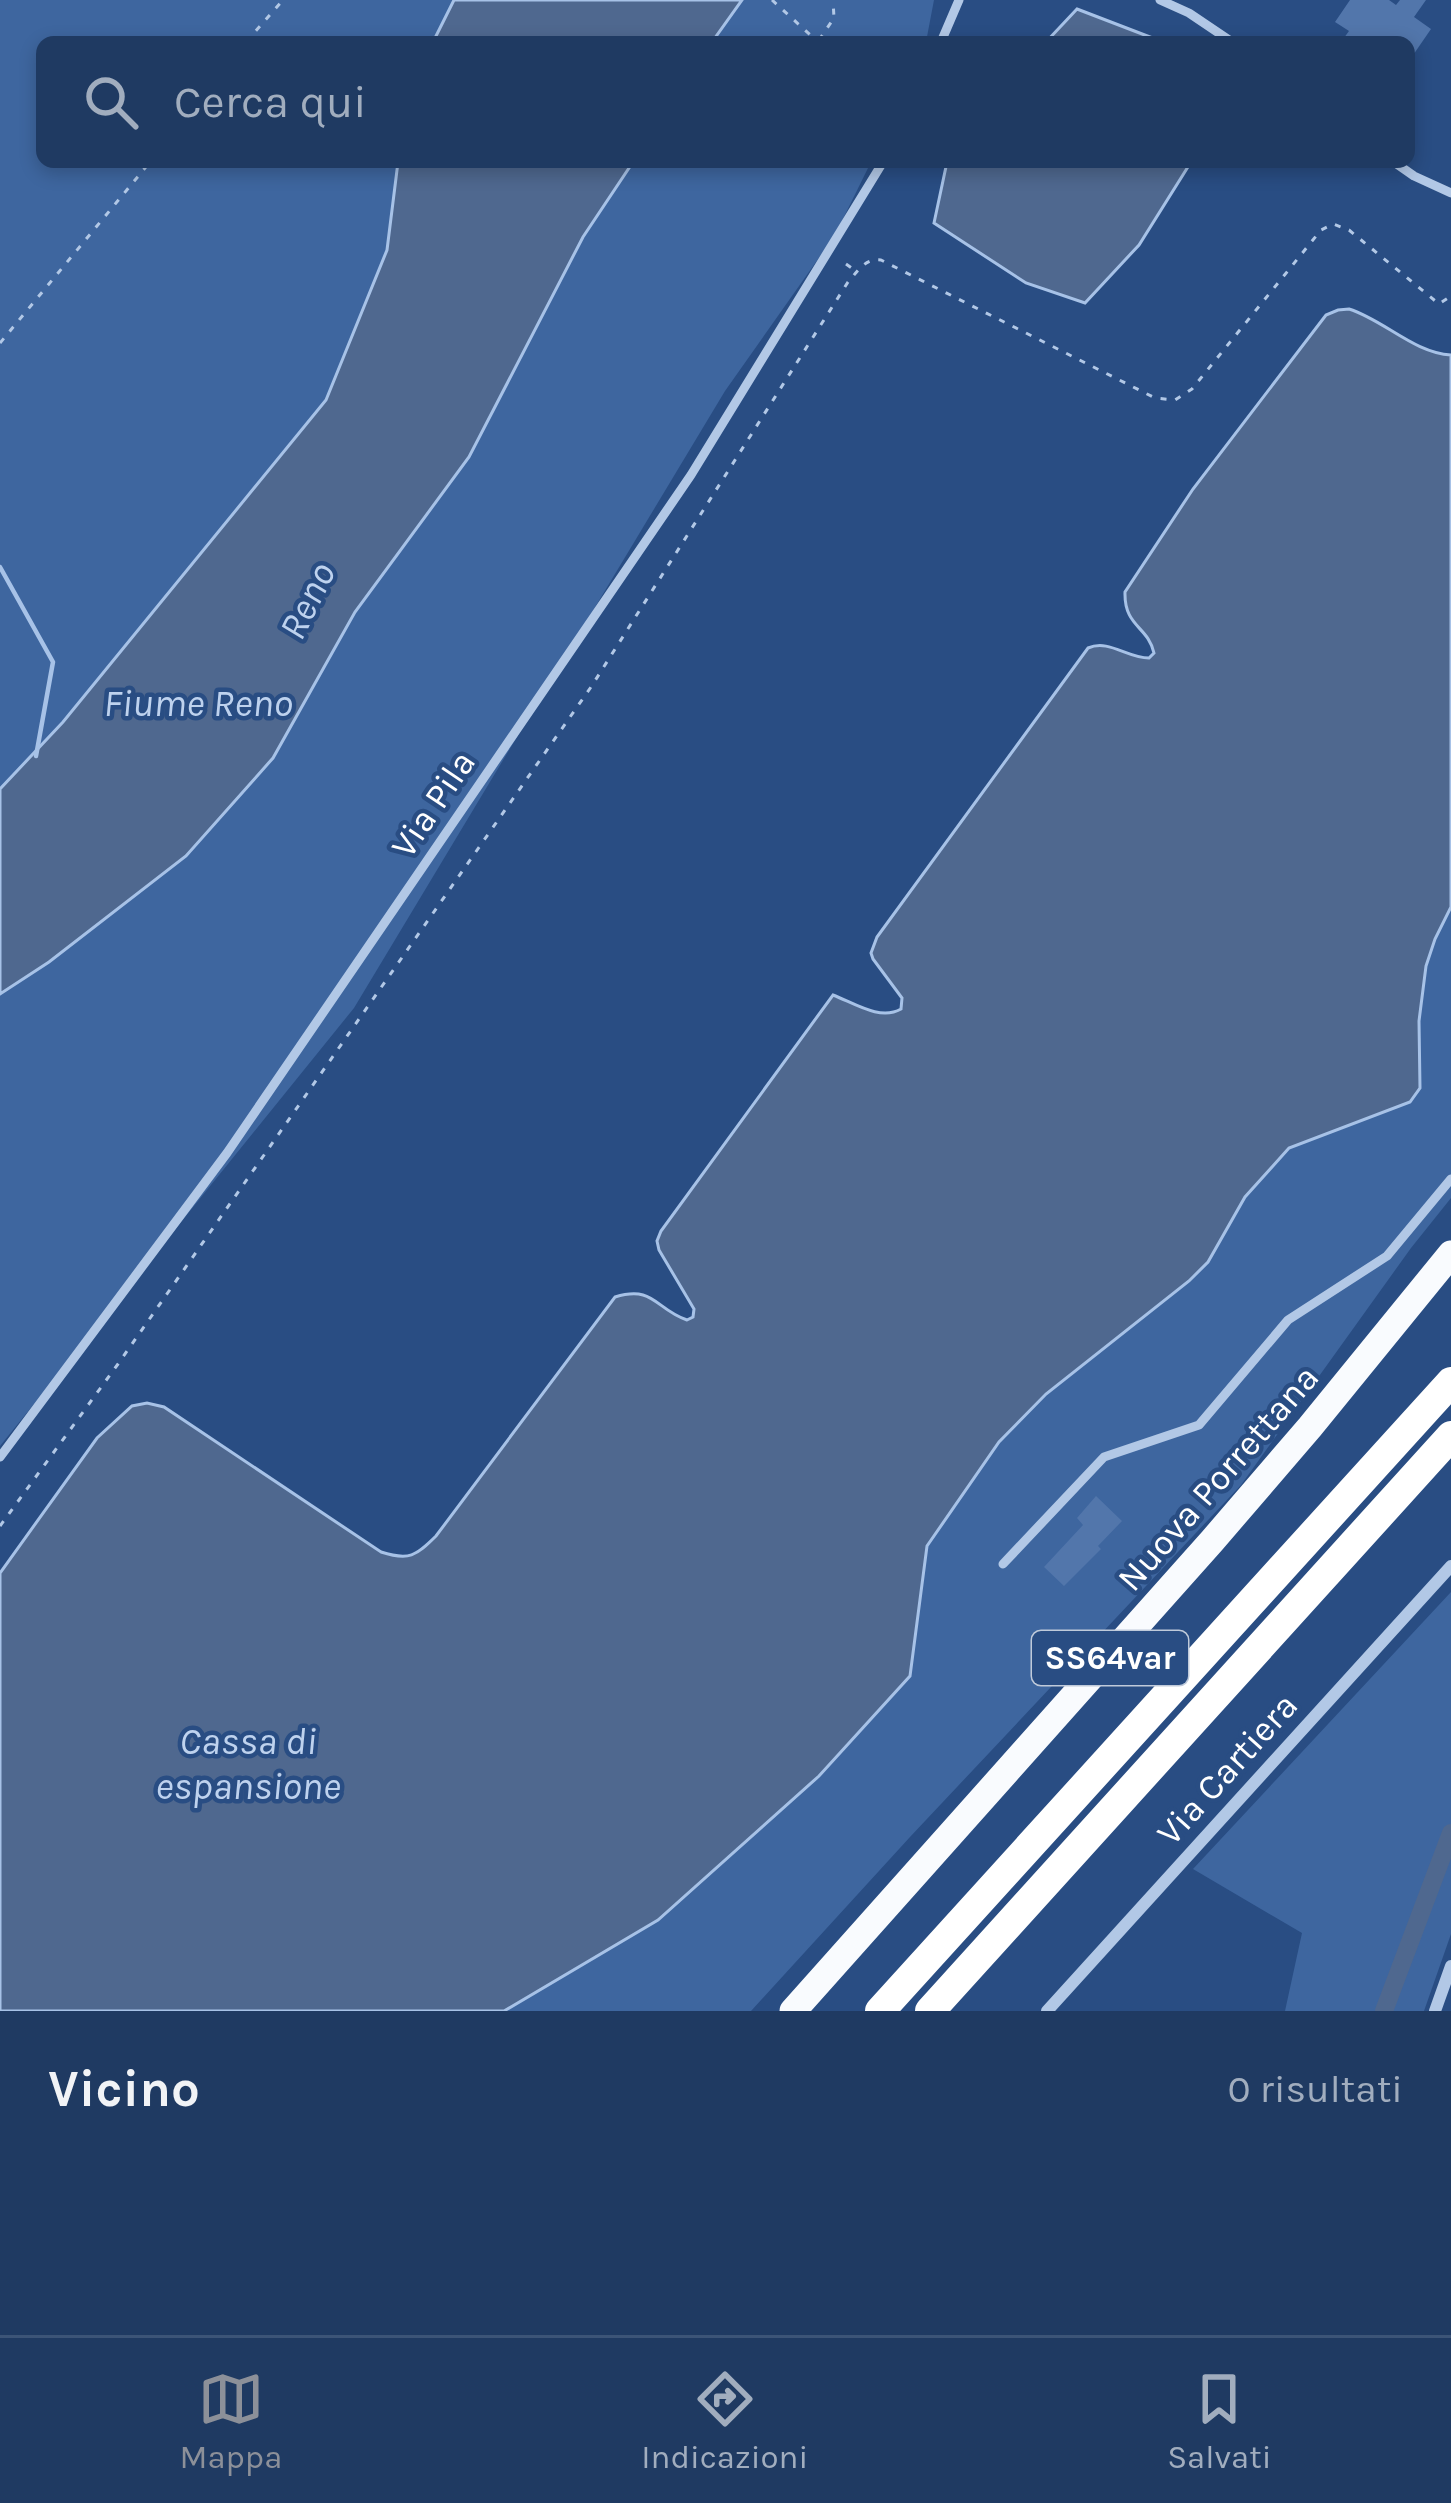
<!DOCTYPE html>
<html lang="it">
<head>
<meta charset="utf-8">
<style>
  :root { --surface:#1f3a62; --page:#274168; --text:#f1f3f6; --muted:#a1adbe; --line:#3c5477; --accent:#8c9099 }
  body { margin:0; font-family:Karla,sans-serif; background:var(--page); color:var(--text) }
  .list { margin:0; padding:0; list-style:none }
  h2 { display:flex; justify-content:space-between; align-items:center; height:156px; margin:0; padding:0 48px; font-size:51px }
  h2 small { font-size:39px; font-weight:400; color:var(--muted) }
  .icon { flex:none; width:66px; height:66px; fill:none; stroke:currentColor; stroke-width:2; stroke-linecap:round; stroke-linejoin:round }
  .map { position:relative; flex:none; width:1451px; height:2011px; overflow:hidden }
  .search { position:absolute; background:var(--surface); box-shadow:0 6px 18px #0003; left:36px; right:36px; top:36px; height:132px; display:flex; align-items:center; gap:30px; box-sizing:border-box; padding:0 42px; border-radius:18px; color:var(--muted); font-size:45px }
  .sheet { height:324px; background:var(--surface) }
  nav { display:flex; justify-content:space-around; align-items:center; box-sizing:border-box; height:168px; border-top:3px solid var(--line); background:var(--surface); font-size:33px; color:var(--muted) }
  nav a { display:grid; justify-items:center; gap:6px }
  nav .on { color:var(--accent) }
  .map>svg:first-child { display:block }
</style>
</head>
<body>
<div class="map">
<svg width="1451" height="2011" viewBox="0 0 1451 2011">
  <rect width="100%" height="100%" fill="#294d83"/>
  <path fill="#3e669f" d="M0 0H934L926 42H42V162H871L835 235 725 391 354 1008 0 1446Z
    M1451 907V1198L1411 1248 1241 1485 910 1837 751 2011H504L658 1920 910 1676 927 1546 967 1487 999 1442 1046 1394 1189 1281 1208 1262 1245 1197 1289 1148 1410 1102 1420 1088 1419 1021 1426 966 1435 939Z
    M1451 1592V1934L1424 2011H1285L1302 1933 1193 1869Z"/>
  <path fill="#4f688f" stroke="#a7c2e7" stroke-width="3" d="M454 0H742L712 42H433Z
    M1077 9 1163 42H1046Z
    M398 162H633L583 237 469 457 355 612 273 758 186 856 49 962 0 994V789L63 722 326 400 387 250Z
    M947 162H1191L1139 245 1085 303 1026 283 934 223Z
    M1349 309C1384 320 1414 353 1451 355V907L1435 939 1426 966 1419 1021 1420 1088 1410 1102 1289 1148 1245 1197 1208 1262 1189 1281 1046 1394 999 1442 927 1546 910 1676 819 1776 658 1920 504 2011H0V1573L97 1438 132 1406 147 1403 164 1407 381 1552C409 1561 416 1556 436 1536L615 1297C654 1285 655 1309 687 1320L693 1317 694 1309 659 1250 657 1241 661 1231 833 995C854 1003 880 1021 901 1009L902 998 873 959 871 953 877 937 1088 648C1109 639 1127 658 1149 658L1154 653C1148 626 1124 627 1125 592L1193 489 1326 315 1338 310Z"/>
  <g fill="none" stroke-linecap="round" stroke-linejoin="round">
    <path stroke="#a7c2e7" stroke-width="4.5" d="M0 567 53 662 36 756"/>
    <path stroke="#4f688f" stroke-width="18" d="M1384 2011 1451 1833"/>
  </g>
  <path fill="#5276ab" d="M1350 0H1389L1396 5 1400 0H1426L1414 17 1431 29 1409 61V42H1341L1349 31 1335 22Z
    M1096 1496 1122 1521 1098 1546 1101 1549 1064 1586 1044 1567 1083 1525 1077 1518Z"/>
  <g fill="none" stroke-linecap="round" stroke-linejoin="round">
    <path stroke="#b2c8e6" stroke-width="3" stroke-dasharray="6 9" stroke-linecap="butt" d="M772 0 818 42
      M819 40 834 18 833 0
      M246 42 283 0
      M846 264 856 271
      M0 343 150 162
      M0 1526 118 1364 591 687 848 282C858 271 865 258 881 260L1155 398 1175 400 1192 389 1321 230 1333 224 1349 230 1439 304 1451 296"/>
    <path stroke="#b2c8e6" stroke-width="9" d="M1160 0 1189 13 1232 42
      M941 42 959 0
      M1394 162 1414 176 1451 193
      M0 1457 227 1153 691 475 883 162
      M1003 1564 1104 1457 1199 1425 1288 1320 1387 1256 1451 1179"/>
    <path stroke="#b2c8e6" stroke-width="12" d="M1047 2011 1451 1566
      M1435 2011 1451 1966"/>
    <path stroke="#f9fbfe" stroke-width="27" d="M793 2011 1212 1541 1310 1427 1451 1254"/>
    <path stroke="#fff" stroke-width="30" d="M880 2011 1451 1382
      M930 2011 1451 1436"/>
  </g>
  <g text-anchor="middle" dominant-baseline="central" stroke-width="9" stroke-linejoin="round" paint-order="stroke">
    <rect fill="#294d83" stroke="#bfcada" stroke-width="3" x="1032" y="1631" width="156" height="54" rx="9"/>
    <g font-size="33" font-weight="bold" fill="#fff">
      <text x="1110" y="1658">SS64var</text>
    </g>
    <g font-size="36" fill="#fff" stroke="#294d83">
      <text transform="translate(433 804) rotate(-56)">Via Pila</text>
      <text transform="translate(1218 1478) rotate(-49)">Nuova Porrettana</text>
      <text transform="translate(1227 1769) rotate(-48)">Via Cartiera</text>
    </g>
    <g font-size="39" font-style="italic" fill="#bed2ee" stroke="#294d83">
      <text transform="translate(307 601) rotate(-64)">Reno</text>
      <text x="198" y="703">Fiume Reno</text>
      <text x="248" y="1741">Cassa di<tspan x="248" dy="45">espansione</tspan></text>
    </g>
  </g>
</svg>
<div class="search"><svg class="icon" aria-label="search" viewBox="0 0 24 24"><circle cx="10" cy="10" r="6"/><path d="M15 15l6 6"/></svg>Cerca qui</div>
</div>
<section class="sheet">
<h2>Vicino<small>0 risultati</small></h2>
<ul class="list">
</ul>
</section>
<nav>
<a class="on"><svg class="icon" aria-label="map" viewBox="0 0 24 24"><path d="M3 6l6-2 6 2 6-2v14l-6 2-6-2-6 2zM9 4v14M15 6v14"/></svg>Mappa</a>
<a><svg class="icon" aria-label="directions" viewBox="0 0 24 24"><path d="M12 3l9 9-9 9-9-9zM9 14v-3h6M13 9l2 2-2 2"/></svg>Indicazioni</a>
<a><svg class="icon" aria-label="saved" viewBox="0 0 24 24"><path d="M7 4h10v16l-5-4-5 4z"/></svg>Salvati</a>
</nav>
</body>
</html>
